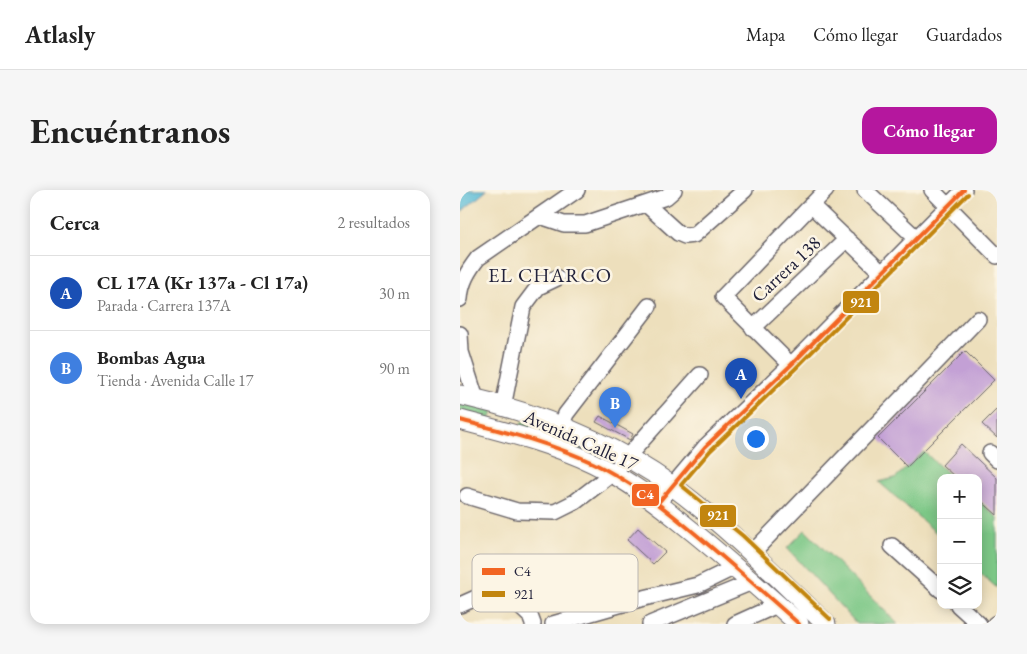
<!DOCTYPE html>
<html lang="es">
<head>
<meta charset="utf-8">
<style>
  :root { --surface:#fff; --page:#f6f6f6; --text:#222; --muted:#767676; --line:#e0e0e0; --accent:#b5179e }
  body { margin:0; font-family:"EB Garamond",serif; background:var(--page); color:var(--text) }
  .controls { position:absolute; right:15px; bottom:15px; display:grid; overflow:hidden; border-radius:10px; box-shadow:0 2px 12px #0003 }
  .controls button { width:45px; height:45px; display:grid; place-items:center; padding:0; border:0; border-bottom:1px solid var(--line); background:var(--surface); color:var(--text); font:25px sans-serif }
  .you { position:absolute; left:295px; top:248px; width:18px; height:18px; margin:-12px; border:4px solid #fff; border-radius:50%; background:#1a73e8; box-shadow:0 0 0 8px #1a73e833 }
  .badge { display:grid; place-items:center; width:32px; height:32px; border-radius:50%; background:var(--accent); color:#fff; font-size:16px; font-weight:700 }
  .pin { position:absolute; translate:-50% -41px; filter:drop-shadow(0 1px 2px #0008) }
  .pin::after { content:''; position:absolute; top:26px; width:18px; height:15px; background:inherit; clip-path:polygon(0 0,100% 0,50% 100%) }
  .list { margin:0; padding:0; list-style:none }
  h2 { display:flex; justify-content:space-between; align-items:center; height:65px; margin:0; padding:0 20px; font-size:21px }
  h2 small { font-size:16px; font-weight:400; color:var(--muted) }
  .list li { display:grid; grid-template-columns:32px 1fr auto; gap:15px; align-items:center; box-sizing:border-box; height:75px; padding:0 20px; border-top:1px solid var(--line) }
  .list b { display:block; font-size:19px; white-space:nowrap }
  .list p { margin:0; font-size:16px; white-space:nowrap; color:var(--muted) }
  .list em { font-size:16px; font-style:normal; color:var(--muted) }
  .icon { flex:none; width:28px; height:28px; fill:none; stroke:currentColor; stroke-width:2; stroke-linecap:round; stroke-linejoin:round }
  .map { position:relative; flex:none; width:537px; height:434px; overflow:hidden; border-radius:15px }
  header { display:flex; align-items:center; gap:30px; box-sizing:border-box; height:70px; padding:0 25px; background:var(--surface); border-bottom:1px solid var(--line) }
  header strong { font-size:24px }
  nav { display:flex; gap:28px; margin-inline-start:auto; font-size:18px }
  .intro { display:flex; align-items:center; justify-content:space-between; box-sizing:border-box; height:120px; padding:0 30px }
  h1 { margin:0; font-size:35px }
  .button { padding:12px 22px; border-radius:15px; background:var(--accent); color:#fff; font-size:18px; font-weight:700 }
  main { display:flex; gap:30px; padding:0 30px }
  aside { flex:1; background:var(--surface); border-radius:15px; box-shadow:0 2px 12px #0003 }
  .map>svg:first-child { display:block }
</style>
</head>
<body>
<header>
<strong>Atlasly</strong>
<nav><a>Mapa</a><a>Cómo llegar</a><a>Guardados</a></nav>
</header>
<div class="intro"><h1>Encuéntranos</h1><a class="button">Cómo llegar</a></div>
<main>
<aside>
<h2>Cerca<small>2 resultados</small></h2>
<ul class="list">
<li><span class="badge" style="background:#1a4fb4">A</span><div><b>CL 17A (Kr 137a - Cl 17a)</b><p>Parada · Carrera 137A</p></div><em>30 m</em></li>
<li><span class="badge" style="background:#3f7fe0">B</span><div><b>Bombas Agua</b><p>Tienda · Avenida Calle 17</p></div><em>90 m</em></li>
</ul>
</aside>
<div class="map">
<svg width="537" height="434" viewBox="0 0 537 434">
  <rect width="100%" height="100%" fill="#fcf5e5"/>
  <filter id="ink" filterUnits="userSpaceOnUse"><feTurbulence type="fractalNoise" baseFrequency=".02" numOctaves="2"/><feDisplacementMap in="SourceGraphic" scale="10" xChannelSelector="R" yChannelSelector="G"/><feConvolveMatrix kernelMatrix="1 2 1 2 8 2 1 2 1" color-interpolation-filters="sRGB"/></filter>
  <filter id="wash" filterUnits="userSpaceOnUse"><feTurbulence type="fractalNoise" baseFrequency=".0096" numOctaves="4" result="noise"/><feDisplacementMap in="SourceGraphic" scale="20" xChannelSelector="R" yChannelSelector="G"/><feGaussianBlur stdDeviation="1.12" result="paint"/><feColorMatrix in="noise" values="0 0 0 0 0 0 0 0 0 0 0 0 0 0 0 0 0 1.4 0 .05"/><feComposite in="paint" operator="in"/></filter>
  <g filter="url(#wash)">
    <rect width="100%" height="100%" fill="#eddfbc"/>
    <path fill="#7bc786" stroke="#4e7460" d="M0 213 33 221 30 230 0 223Z
      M62 232 143 265 141 269 59 239Z
      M464 262 493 288H481V347L419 292 435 288Z
      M518 310 537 327V398L518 381Z
      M345 340 438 434H397L327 358Z"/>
    <path fill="#58bbd7" stroke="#3d6e89" d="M0 0H27L0 23Z"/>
    <g id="blocks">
      <path fill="#c3a0d5" d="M505 161 534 190 447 277 418 248Z
        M537 219V248L522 234Z
        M140 226 173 244 170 250 136 232Z
        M501 254 537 288V325L518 308V288H496L482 275Z
        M178 338 205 362 193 374 167 350Z"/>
    </g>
  </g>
  <g filter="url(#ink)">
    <use href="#blocks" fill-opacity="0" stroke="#696468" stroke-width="1"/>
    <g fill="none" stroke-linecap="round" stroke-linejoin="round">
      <g stroke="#696468" stroke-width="18">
        <path id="minor" d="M405 0 456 48
          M472 0 537 66
          M186 14 218 43 225 46 234 45 285 0
          M351 15 422 83
          M80 26 104 34H125L206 7 214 0
          M0 109C1 92 8 81 18 68L117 0
          M293 138 387 49
          M0 144 1 162 16 209
          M331 175 263 107 366 0
          M43 217 63 117 78 97 97 88
          M101 236 106 224 189 116
          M530 263 537 270
          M7 306 57 321 95 322 115 312 153 283 240 185
          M198 313 245 257 331 175 504 0
          M432 356 481 400
          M292 363 518 129
          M0 415 27 403 51 408 70 426 73 434
          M498 415 519 434
          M93 434 180 409 238 395 275 377
          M190 434 292 392
          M275 434 317 415
          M535 434 537 433"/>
      </g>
      <g stroke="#696468" stroke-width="21">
        <path id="major" d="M0 205C74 222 149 251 211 295 267 336 316 386 366 434
          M0 230C45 242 91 253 133 273 168 290 198 313 227 337 266 368 302 401 339 434"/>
      </g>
      <use href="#minor" stroke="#fff" stroke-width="15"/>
      <use href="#major" stroke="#fff" stroke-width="19"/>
      <g stroke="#fcf5e5" stroke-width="8">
        <path id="bus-1" d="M0 230C45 242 91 253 133 273 168 290 198 313 227 337 265 368 302 401 339 434
          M198 313 245 257 331 175 504 0"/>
      </g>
      <g stroke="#fcf5e5" stroke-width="8">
        <path id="bus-2" d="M370 429 283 346 221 295 250 261 335 179 508 4"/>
      </g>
      <use href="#bus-1" stroke="#f26522" stroke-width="4"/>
      <use href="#bus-2" stroke="#c2850f" stroke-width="4"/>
    </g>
  </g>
  <g text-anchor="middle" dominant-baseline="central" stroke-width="5" stroke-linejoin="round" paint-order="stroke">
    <g font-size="19" fill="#22223b" stroke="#fcf5e5">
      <text transform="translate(326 79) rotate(-43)">Carrera 138</text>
      <text transform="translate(121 250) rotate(24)">Avenida Calle 17</text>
    </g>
    <g font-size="20" letter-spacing="1" fill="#22223b" stroke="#fcf5e5">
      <text x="90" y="85">EL CHARCO</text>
    </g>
  </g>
  <rect x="12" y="364" width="166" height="58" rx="8" fill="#fcf5e5" stroke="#bbb6b2" stroke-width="1"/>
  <rect x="22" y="378" width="23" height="7" fill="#f26522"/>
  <rect x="22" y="401" width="23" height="6" fill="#c2850f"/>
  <g font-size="14" fill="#22223b">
    <text x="54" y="386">C4</text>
    <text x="54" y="409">921</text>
  </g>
  <g stroke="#fcf5e5" stroke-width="2">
    <rect x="382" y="100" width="38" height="24" rx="5" fill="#c2850f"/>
    <rect x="171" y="293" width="29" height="24" rx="5" fill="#f26522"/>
    <rect x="239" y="314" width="38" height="24" rx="5" fill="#c2850f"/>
  </g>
  <g font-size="14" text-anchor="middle" font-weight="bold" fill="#fff">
    <text x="401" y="117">921</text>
    <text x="185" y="309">C4</text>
    <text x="258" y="330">921</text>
  </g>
</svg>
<div class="controls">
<button>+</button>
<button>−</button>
<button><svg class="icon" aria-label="layers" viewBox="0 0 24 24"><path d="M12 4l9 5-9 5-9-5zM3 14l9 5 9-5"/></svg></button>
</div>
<div class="you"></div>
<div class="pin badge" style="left:281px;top:209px;background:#1a4fb4">A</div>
<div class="pin badge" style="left:155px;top:238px;background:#3f7fe0">B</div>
</div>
</main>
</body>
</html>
